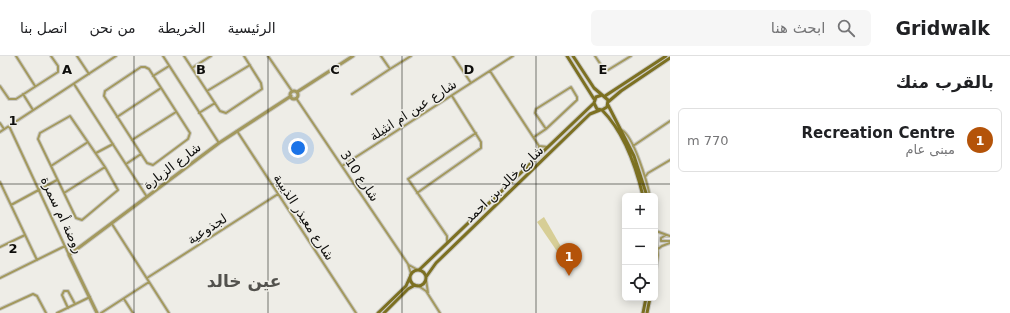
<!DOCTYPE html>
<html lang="ar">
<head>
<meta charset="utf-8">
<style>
  :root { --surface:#fff; --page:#f6f6f6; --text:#202124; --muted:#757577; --line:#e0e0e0; --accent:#b45309 }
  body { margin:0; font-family:"DejaVu Sans","Noto Sans Arabic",sans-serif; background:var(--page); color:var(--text); direction:rtl }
  .controls { position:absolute; right:12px; bottom:12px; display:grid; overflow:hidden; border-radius:6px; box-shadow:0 2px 10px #0003 }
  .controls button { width:36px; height:36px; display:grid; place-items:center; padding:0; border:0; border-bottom:1px solid var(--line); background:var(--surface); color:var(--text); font:20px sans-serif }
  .you { position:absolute; left:298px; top:92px; width:14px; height:14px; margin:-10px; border:3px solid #fff; border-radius:50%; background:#1a73e8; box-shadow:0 0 0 6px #1a73e833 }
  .badge { display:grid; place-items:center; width:26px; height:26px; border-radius:50%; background:var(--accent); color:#fff; font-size:13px; font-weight:700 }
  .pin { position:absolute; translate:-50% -33px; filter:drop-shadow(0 1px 2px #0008) }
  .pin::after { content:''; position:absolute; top:21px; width:14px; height:12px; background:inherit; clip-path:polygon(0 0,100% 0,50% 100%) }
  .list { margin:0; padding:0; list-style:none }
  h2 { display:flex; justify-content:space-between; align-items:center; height:52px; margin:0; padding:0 16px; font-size:17px }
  h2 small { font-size:13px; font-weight:400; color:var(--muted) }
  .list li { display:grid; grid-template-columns:26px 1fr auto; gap:12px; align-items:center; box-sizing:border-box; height:64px; margin:0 8px 8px; padding:0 8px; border:1px solid var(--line); border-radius:6px }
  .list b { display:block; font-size:15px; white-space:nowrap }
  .list p { margin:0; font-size:13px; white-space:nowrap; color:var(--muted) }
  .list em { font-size:13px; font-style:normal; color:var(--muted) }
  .icon { flex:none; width:22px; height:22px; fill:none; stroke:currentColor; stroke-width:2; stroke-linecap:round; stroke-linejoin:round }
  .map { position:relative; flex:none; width:670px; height:257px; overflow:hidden; direction:ltr }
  header { display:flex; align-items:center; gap:24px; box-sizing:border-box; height:56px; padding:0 20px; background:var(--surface); border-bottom:1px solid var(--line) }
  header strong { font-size:19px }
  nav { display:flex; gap:22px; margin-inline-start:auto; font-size:14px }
  .search { width:280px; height:36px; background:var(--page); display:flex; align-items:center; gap:10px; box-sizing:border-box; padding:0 14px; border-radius:6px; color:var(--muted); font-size:15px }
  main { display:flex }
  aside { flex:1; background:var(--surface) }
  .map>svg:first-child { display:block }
</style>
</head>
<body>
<header>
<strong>Gridwalk</strong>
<div class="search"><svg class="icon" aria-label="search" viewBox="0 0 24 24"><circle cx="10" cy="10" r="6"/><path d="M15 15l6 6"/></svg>ابحث هنا</div>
<nav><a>الرئيسية</a><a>الخريطة</a><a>من نحن</a><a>اتصل بنا</a></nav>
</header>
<main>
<aside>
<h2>بالقرب منك<small></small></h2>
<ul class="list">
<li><span class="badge">1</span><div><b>Recreation Centre</b><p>مبنى عام</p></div><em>770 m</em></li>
</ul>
</aside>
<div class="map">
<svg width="670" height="257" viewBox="0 0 670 257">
  <rect width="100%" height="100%" fill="#eeede7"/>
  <path fill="#d7ce96" d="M544 161 567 201 563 204 537 166Z"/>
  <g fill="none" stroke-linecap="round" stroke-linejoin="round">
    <g stroke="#cac9c4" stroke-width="4">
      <path id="minor" d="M16 0 35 30
        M77 0 89 18
        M163 0 219 87
        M184 0 220 55 226 57 262 33 261 27 244 0
        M268 0 292 35
        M381 0 390 13 411 0
        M453 0 471 27
        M595 0 603 12 608 14 631 0
        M141 11H145L149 13 190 77 188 83 153 109 147 107 104 40 105 35Z
        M192 12 211 0
        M490 15 539 90 540 99
        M153 20 169 10
        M74 28 147 141
        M0 30 9 43H16L58 16V10L51 0
        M207 35 250 9
        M23 38 33 54
        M352 38 390 13
        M296 42 408 208 411 218
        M199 57 215 47
        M70 60 105 111 118 134 82 164 76 162 38 83 40 77Z
        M117 61 161 32
        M0 67 4 73
        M9 70 69 199
        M622 74C634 81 647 126 650 140
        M237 75 356 257
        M0 76 116 0
        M534 81 546 73 577 44V41L571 31 536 53 535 57 546 73
        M132 84 176 56
        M539 90 548 91
        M633 90 670 65
        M96 97 113 88
        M126 108 141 98
        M51 110 88 86
        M342 110 513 0
        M645 121 648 117 670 104
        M0 126 37 204
        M64 137 105 111
        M417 137 481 92V86L452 40
        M11 149 57 124
        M655 166 658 199 655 221
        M112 168 169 257
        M656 175 670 180
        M666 179 661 182V185H670
        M447 187V180L408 123 476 77
        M0 191 25 179
        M658 193 662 190 670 187
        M409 209 418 214
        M0 222 65 190
        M147 222 278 138
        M426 223 428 237
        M417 229 426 235 440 257
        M124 243 133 257
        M68 252 62 239 64 235H68L75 248
        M0 253 33 238 37 240 46 257
        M57 257 90 241
        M101 257 149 226"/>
    </g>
    <g stroke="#cac9c4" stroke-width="5">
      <path id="tertiary" d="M290 39a4 4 0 1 1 8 0a4 4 0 1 1-8 0Z
        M297 36 353 0
        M97 257 69 199 219 87 291 40"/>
    </g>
    <g stroke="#cac9c4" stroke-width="5">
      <path id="secondary" d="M567 0 594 43
        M573 0 594 32 608 44 607 51 602 54 597 53 594 47 596 41 602 39
        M605 40 666 0
        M608 46 621 35 670 2
        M608 49 634 100 647 140
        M602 54C623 75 636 111 643 140
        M419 214 594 47
        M410 222a8 8 0 1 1 16 0a8 8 0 1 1-16 0Z
        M426 221 436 207 590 58 600 54
        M378 257 406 230 410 221
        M384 257 408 233 415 229
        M643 257 646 242
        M647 257 650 242"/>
    </g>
    <use href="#minor" stroke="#a3995d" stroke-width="2"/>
    <use href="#tertiary" stroke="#a3995d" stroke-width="3"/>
    <use href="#secondary" stroke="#7c7021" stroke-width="3"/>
  </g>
  <path fill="none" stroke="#0e0e0c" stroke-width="1" stroke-opacity="0.55" d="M134 0V257M268 0V257M402 0V257M536 0V257M0 128H670"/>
  <g text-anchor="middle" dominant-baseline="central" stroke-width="3" stroke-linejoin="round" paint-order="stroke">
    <g font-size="13" fill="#0e0e0c" stroke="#eeede7">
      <text transform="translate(413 54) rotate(-33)">شارع عين ام انثيلة</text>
      <text transform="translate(172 110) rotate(-37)">شارع الزبارة</text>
      <text transform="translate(360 120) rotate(56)">شارع 310</text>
      <text transform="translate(504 128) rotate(-44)">شارع خالد بن احمد</text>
      <text transform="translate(62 159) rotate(65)">روضة أم سمرة</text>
      <text transform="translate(304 161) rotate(57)">شارع معيذر الذيبية</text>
      <text transform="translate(207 173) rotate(-33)">لجذوعية</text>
    </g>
    <g font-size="17" font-weight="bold" fill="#52514d" stroke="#eeede7">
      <text x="244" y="225">عين خالد</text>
    </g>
  </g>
  <g font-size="13" text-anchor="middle" font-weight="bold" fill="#0e0e0c" stroke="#eeede7" stroke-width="3" stroke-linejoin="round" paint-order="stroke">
    <text x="67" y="18">A</text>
    <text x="201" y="18">B</text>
    <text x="335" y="18">C</text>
    <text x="469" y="18">D</text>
    <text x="603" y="18">E</text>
    <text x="13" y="69">1</text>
    <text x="13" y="197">2</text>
  </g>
</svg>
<div class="controls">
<button>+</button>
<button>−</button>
<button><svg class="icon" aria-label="locate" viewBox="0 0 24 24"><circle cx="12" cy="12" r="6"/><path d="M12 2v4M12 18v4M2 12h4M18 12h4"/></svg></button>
</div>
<div class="you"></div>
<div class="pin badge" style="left:569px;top:220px">1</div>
</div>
</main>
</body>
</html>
